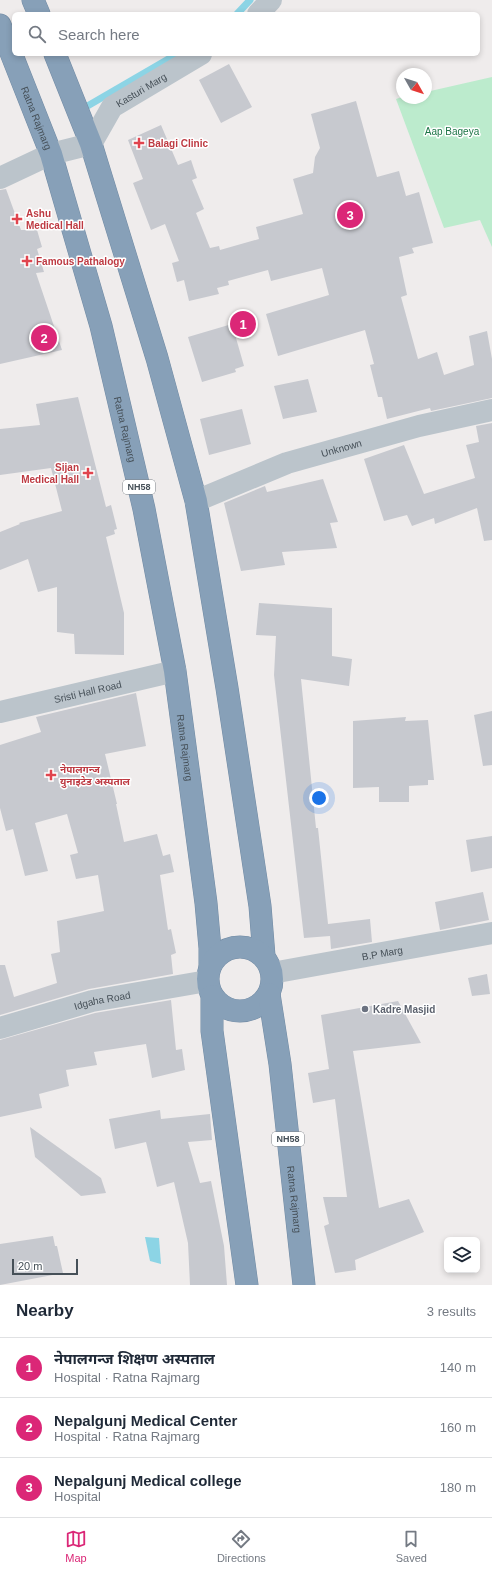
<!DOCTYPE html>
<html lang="en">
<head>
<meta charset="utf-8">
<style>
  :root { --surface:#fff; --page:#f6f6f7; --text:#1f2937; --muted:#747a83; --line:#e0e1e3; --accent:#db2777 }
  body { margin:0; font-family:Helvetica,"Noto Sans Devanagari",sans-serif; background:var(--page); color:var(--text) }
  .controls { position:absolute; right:12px; bottom:12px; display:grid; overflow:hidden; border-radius:6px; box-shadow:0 2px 6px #0003 }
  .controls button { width:36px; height:36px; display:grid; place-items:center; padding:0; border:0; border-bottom:1px solid var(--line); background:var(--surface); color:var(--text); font:20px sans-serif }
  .compass { position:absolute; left:396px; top:68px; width:36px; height:36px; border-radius:50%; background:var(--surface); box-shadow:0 2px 6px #0003; rotate:129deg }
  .scale { position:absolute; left:12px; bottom:10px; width:66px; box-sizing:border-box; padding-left:4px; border:2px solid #465058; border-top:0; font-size:11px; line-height:14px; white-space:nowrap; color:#465058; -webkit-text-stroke:3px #fff; paint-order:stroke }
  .you { position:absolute; left:319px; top:798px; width:14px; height:14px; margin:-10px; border:3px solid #fff; border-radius:50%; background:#1a73e8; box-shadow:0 0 0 6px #1a73e833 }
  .badge { display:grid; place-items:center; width:26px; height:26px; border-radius:50%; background:var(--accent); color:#fff; font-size:13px; font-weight:700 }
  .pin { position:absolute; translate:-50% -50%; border:2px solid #fff; box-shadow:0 1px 4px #0006 }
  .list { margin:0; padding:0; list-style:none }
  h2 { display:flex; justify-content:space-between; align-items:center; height:52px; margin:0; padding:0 16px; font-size:17px }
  h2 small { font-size:13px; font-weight:400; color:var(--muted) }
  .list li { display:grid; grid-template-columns:26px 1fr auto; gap:12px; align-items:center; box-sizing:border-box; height:60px; padding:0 16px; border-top:1px solid var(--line) }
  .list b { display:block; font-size:15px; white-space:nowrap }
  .list p { margin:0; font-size:13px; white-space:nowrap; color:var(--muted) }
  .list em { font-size:13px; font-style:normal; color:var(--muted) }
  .icon { flex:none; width:22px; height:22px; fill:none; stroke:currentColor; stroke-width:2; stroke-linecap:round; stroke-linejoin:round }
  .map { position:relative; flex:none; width:492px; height:1285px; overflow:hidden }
  .search { position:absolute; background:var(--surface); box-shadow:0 2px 6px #0003; left:12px; right:12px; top:12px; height:44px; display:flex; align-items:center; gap:10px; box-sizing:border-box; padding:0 14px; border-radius:6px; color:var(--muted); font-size:15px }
  .sheet { height:232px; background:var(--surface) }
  nav { display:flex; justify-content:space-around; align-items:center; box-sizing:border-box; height:56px; border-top:1px solid var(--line); background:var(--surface); font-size:11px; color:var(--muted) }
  nav a { display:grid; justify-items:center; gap:2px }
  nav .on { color:var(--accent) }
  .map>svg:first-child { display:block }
</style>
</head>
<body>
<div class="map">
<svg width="492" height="1285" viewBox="0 0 492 1285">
  <rect width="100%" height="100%" fill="#efecec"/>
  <path fill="#bcebcd" d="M492 77V247L480 220 444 228 396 99 402 97 426 98V92Z"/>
  <path fill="#8cd4e5" d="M145 1237 159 1238 161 1264 150 1261Z"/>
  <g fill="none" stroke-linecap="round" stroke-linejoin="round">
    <path stroke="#8cd4e5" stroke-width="7" d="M237 14 250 0
      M84 108 177 54"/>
  </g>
  <path fill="#c7c9cf" d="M229 64 252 107 221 123 199 80Z
    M356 101 377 177 399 171 406 196 419 192 433 243 412 248 414 253 399 257 407 295 401 297 418 359 437 352 444 375 474 365 469 336 487 331 492 359V398L431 411 430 408 387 419 382 397H378L370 365 374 364 365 330 278 356 266 314 329 295 322 268 271 281 268 270 228 281 229 285 217 288 219 294 189 301 184 280 177 282 172 263 179 261 165 224 151 230 133 183 143 179 128 140 161 125 178 165 191 160 197 178 192 180 204 209 196 213 210 248 219 246 220 250 259 239 256 227 303 214 293 179 313 173 315 157 320 148 311 114Z
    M6 189 21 230H37L42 247 37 249 44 272 36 273 62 350 0 364V190Z
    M232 324 244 366 235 369 236 372 202 382 188 337Z
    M308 379 317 412 283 419 274 386Z
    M78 397 106 507 111 505 117 529 114 530 115 534 106 537 124 613V655L75 654 74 634 57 632V587L38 592 28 559 0 570V532L20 524 19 523 62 511 51 468 0 475V429L40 425 36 404Z
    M242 409 251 444 209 455 200 419Z
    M492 423V540L484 541 477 508 435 524 434 518 412 526 407 515 384 521 364 459 404 445 424 494 475 478 466 445 479 442 476 426Z
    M323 479 338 522 330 523 337 548 282 552 285 565 241 571 224 503 265 486 267 492Z
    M259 603 332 608V656L352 659 349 686 301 679 316 828H318L328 924 370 919 372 942 331 949 330 936 304 938 274 675 276 636 256 635Z
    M136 693 146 746 105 754 117 804H116L124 842 157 834 163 856 170 854 174 872 160 875 168 930 171 929 176 953 171 955 173 974 89 989 0 1015V965H5L14 997 57 983 51 954 60 952 57 921 104 911 98 875 76 879 70 855 78 853 67 814 35 823 48 871 25 876 13 829 6 831 0 808V745L41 732 36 717Z
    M492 711V765L483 766 474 715Z
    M406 717 405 721 428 720 434 780H428V785L409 786V802H379V787L353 788V721Z
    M492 836V868L471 872 466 840Z
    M483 892 489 920 440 930 435 902Z
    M487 974 490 994 472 996 468 978Z
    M171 1000 176 1050 182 1049 185 1070 152 1078 146 1044 94 1052 97 1065 66 1070 69 1086 39 1094 42 1108 0 1117V1040L95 1013Z
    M398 1001 421 1043 353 1051 379 1208 409 1199 424 1232 355 1260 356 1270 335 1273 324 1226 329 1224 323 1197H347L335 1099 313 1103 308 1073 329 1069 321 1015Z
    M160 1110 161 1119 210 1114 212 1140 188 1142 200 1183 211 1181 224 1246 227 1285H190L188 1243 174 1182 157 1187 146 1142 115 1149 109 1119Z
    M30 1127 101 1178 106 1193 81 1196 35 1157Z
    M53 1236 55 1246H57L63 1273 0 1285V1244Z"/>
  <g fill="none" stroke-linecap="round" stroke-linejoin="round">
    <g stroke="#728ba4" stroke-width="23">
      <g id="highway">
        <path d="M33 0 39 14"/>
        <path id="s6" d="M0 25 51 154 101 326 144 509 175 671 206 903 210 948V966"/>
        <path d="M55 54 91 144 157 358 196 501 227 688 260 906 264 956"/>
        <circle cx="240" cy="979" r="32"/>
        <path id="s7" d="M269 994 280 1064 304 1285"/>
        <path d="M212 996V1031L247 1285"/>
      </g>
    </g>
    <g stroke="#bbc4cb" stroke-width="22">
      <path d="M258 14 271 0"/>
      <path id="s1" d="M0 178 51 154 91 144 112 107 201 54"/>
      <path id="s2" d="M196 501 287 463 419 426 492 410"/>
      <path id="s3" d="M0 712 175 671"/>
      <path id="s4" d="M272 973 492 933"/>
      <path id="s5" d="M0 1028 92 1001 207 981"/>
    </g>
    <use href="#highway" stroke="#87a0b8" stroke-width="22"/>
  </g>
  <g fill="#e0444e" stroke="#fff" stroke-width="1.5">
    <path d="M137 137h4v4h4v4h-4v4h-4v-4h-4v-4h4z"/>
    <path d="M15 213h4v4h4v4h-4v4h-4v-4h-4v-4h4z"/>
    <path d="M25 255h4v4h4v4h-4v4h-4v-4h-4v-4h4z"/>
    <path d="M86 467h4v4h4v4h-4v4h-4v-4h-4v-4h4z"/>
    <path d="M49 769h4v4h4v4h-4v4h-4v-4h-4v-4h4z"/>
  </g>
  <circle fill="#6b7280" stroke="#fff" stroke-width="1.5" cx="365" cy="1009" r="4"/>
  <g text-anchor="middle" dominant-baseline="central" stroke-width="3" stroke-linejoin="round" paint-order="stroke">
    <g fill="#fff" stroke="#7e848a" stroke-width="1">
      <rect x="123" y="480" width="32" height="14" rx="3"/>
      <rect x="272" y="1132" width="32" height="14" rx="3"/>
    </g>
    <g font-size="9" font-weight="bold" fill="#465058">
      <text x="139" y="487">NH58</text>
      <text x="288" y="1139">NH58</text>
    </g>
    <g font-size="10" fill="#465058" stroke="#fff">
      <text stroke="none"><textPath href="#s1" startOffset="174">Kasturi Marg</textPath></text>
      <text stroke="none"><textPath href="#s6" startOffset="100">Ratna Rajmarg</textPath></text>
      <text stroke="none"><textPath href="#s6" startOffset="424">Ratna Rajmarg</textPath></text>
      <text stroke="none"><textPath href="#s2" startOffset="155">Unknown</textPath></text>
      <text stroke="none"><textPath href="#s3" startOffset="90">Sristi Hall Road</textPath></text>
      <text stroke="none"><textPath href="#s6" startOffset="748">Ratna Rajmarg</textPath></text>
      <text stroke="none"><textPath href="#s4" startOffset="112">B.P Marg</textPath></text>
      <text stroke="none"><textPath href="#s5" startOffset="106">Idgaha Road</textPath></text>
      <text stroke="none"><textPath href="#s7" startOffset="207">Ratna Rajmarg</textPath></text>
    </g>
    <g font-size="10" fill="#1c7446" stroke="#fff">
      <text x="452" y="131">Aap Bageya</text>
    </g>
    <g font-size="10" font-weight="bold" fill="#be3a42" stroke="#fff" text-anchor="start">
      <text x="148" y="143">Balagi Clinic</text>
      <text x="26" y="213">Ashu<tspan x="26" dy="12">Medical Hall</tspan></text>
      <text x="36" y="261">Famous Pathalogy</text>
      <text x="79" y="467" text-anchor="end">Sijan<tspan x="79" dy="12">Medical Hall</tspan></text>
      <text x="60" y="769">नेपालगन्ज<tspan x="60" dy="12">युनाइटेड अस्पताल</tspan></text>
    </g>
    <g font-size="10" font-weight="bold" fill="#5b616d" stroke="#fff" text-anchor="start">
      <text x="373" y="1009">Kadre Masjid</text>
    </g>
  </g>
</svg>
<div class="controls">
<button><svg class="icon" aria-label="layers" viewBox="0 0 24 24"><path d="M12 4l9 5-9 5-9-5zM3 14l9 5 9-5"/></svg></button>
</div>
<svg class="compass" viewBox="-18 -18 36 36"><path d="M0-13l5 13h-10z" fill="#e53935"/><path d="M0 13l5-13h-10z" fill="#747a83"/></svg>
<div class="scale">20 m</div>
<div class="you"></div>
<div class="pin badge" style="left:243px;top:324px">1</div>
<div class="pin badge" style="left:44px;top:338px">2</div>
<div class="pin badge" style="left:350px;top:215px">3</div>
<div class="search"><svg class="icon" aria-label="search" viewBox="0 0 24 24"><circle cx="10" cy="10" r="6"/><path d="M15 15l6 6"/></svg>Search here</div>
</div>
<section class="sheet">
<h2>Nearby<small>3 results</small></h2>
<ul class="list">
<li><span class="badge">1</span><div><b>नेपालगन्ज शिक्षण अस्पताल</b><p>Hospital · Ratna Rajmarg</p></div><em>140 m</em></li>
<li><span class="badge">2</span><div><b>Nepalgunj Medical Center</b><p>Hospital · Ratna Rajmarg</p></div><em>160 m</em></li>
<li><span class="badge">3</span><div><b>Nepalgunj Medical college</b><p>Hospital</p></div><em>180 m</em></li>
</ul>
</section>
<nav>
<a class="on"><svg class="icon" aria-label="map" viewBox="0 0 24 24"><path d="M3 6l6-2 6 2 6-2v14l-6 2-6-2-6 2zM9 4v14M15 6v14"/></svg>Map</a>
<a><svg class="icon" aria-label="directions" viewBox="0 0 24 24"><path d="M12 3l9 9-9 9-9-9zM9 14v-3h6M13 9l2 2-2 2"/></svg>Directions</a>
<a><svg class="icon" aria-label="saved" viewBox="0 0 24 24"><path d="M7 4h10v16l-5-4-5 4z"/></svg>Saved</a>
</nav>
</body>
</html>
